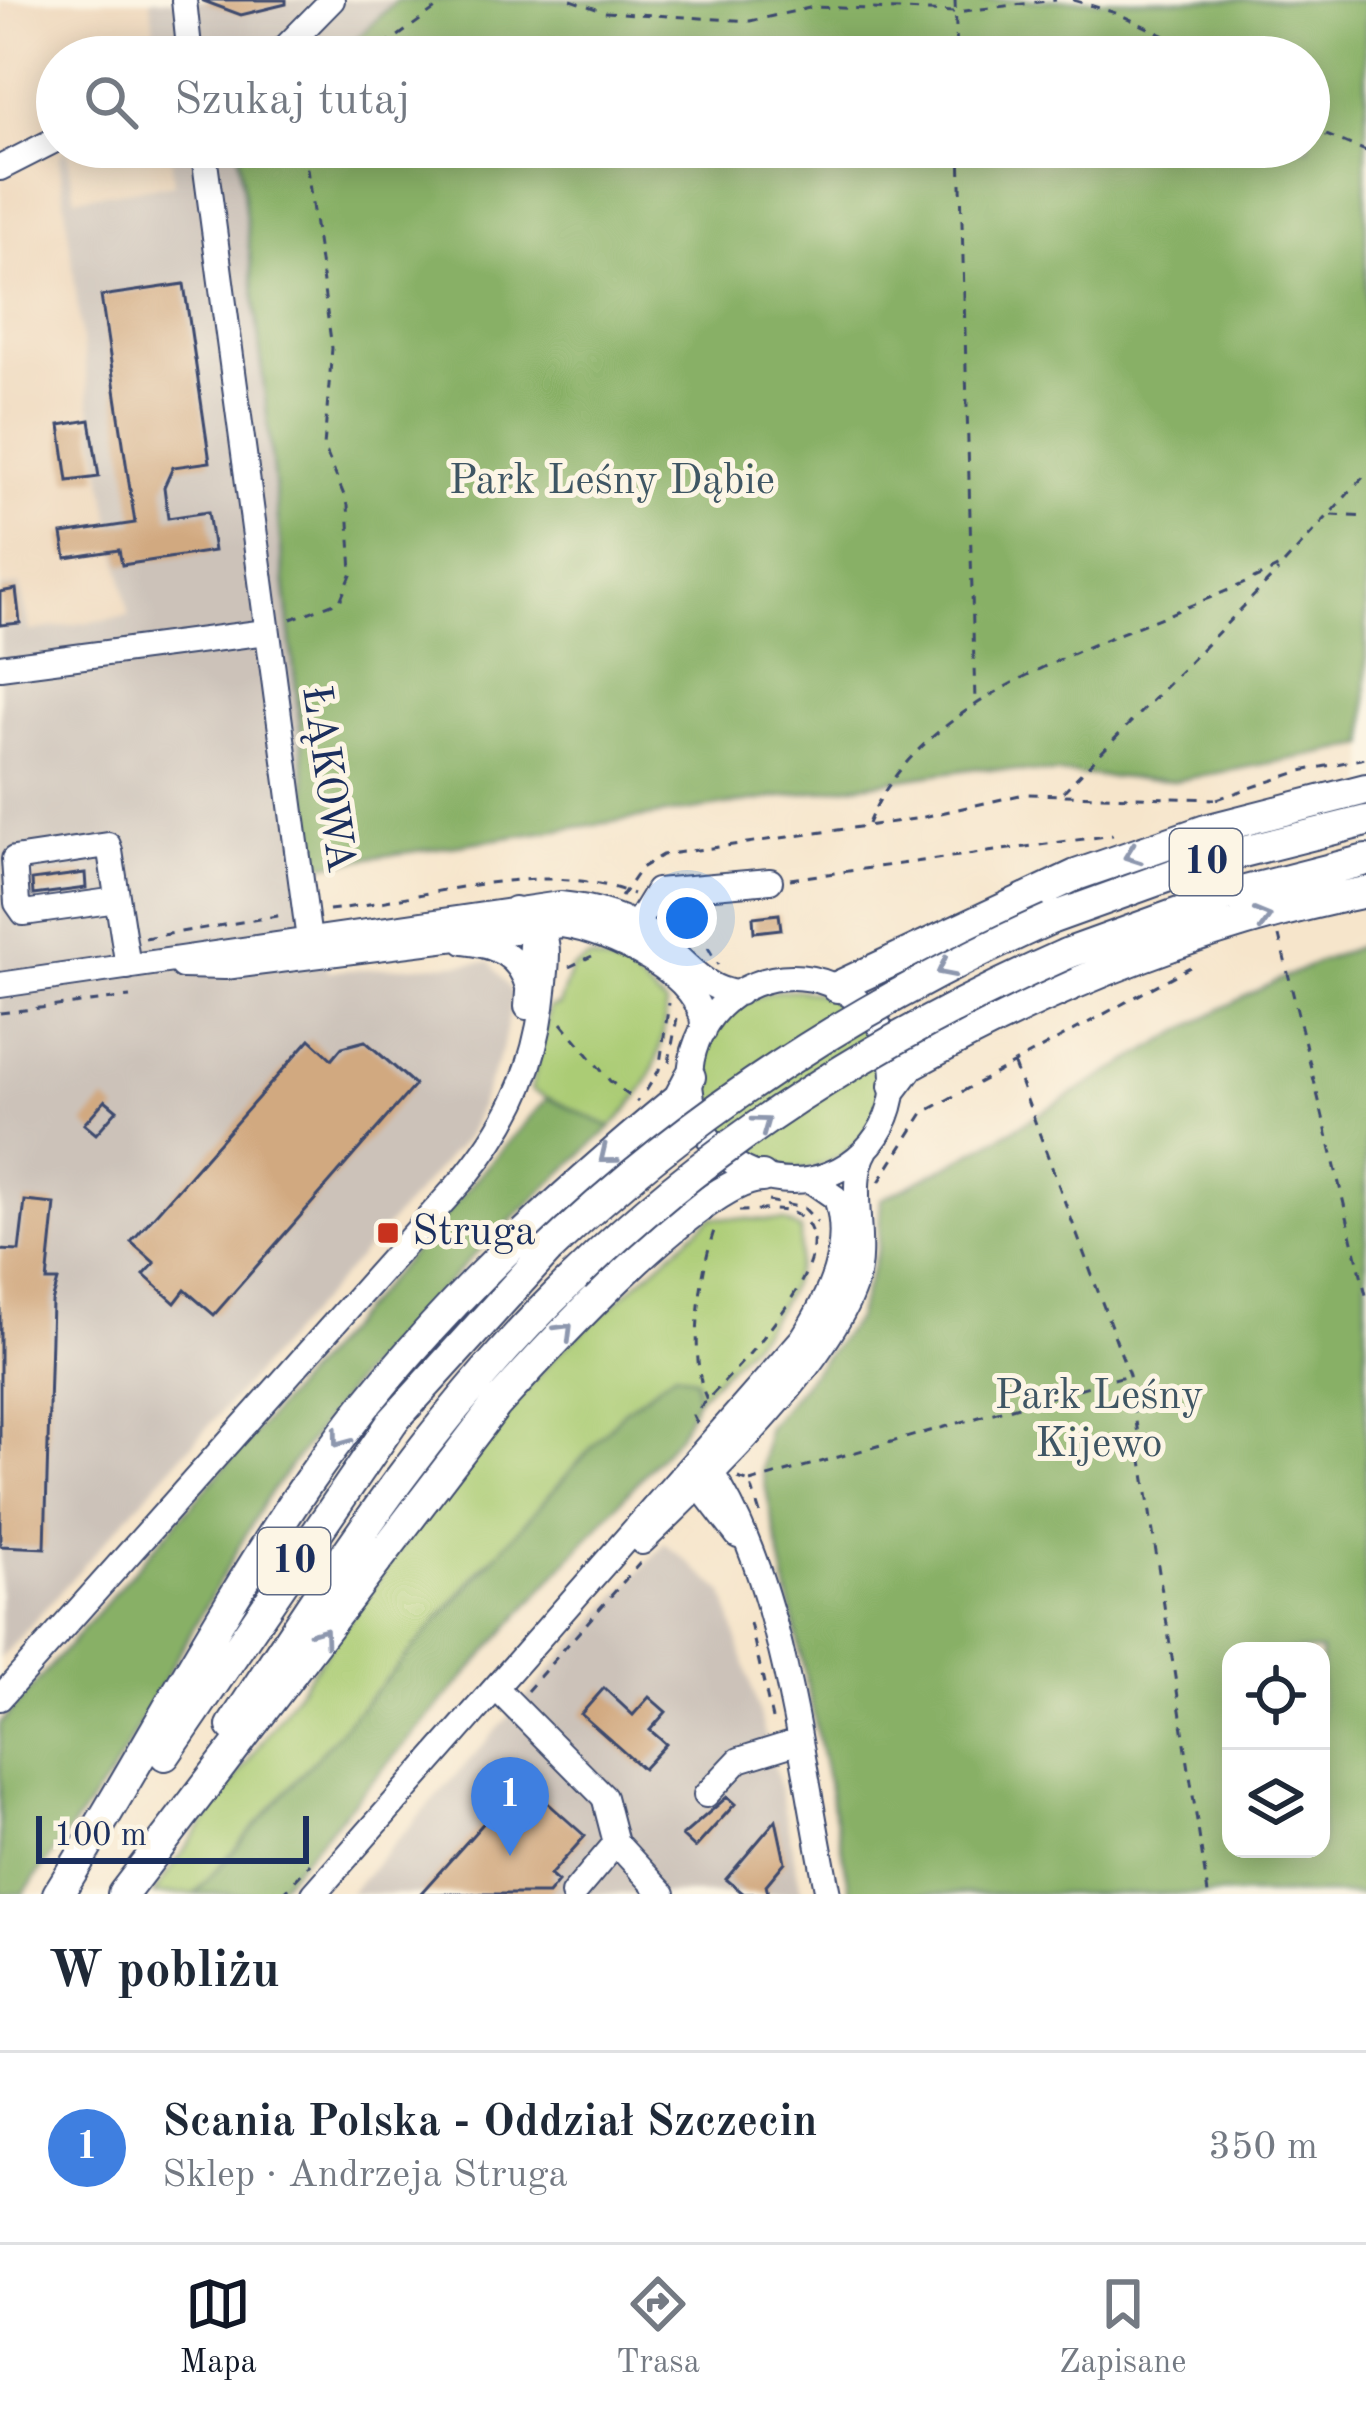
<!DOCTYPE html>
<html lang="pl">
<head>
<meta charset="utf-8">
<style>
  :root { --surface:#fff; --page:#f2f2f3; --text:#1f2937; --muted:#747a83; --line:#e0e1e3; --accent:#111827 }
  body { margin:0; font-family:"Old Standard TT",serif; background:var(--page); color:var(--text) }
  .controls { position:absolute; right:36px; bottom:36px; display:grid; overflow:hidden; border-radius:24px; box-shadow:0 6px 30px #0003 }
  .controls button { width:108px; height:108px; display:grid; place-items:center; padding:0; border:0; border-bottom:3px solid var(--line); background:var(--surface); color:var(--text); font:60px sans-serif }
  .scale { position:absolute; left:36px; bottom:30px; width:273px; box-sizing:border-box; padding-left:12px; border:6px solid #1b2f5e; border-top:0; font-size:33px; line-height:42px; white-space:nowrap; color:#1b2f5e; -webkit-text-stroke:9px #fcf5e5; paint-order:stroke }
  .you { position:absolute; left:687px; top:918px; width:42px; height:42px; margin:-30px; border:9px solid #fff; border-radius:50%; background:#1a73e8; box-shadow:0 0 0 18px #1a73e833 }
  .badge { display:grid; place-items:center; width:78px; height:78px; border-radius:50%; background:var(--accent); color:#fff; font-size:39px; font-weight:700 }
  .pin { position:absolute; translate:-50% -99px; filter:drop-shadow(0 3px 6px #0008) }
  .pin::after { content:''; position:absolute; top:63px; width:42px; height:36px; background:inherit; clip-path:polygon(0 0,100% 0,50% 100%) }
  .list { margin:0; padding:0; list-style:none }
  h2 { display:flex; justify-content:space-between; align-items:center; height:156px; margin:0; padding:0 48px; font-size:51px }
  h2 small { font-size:39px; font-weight:400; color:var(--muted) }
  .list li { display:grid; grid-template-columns:78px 1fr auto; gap:36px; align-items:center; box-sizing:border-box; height:192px; padding:0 48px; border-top:3px solid var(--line) }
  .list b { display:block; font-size:45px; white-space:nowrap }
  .list p { margin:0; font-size:39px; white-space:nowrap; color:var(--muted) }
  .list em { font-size:39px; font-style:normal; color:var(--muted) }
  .icon { flex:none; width:66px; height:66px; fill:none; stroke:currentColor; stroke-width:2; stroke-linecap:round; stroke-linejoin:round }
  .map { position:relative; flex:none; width:1366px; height:1894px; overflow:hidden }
  .search { position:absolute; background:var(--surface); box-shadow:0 6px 30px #0003; left:36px; right:36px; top:36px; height:132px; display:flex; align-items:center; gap:30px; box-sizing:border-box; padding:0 42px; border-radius:66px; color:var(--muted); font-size:45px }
  .sheet { height:348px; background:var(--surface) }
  nav { display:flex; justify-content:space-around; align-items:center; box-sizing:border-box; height:168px; border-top:3px solid var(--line); background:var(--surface); font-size:33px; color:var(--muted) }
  nav a { display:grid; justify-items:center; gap:6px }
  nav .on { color:var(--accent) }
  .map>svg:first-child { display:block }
</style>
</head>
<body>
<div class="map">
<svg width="1366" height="1894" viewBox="0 0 1366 1894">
  <rect width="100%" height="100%" fill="#fcf5e5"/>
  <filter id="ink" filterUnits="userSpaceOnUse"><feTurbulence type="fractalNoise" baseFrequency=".00833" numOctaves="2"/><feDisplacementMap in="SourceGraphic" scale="24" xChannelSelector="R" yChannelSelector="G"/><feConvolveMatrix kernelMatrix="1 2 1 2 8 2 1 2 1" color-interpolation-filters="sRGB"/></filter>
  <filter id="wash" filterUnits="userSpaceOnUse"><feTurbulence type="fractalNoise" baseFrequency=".004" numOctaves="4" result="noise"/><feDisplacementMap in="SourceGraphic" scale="48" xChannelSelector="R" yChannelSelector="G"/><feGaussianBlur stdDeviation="2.7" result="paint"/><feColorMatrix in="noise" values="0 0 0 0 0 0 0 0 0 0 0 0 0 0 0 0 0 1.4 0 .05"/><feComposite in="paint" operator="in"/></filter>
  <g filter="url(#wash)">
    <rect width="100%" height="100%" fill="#f6e5cb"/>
    <path fill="#eed7bb" d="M0 0H150L158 57H57V147H66L59 158 92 421 129 617 29 631 20 586 0 588Z
      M67 147H170L175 184 74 199Z"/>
    <path fill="#ccc2b9" d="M150 0H397L338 57H158Z
      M67 147 75 198 174 184 170 147H245L239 153 327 971 490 962 513 994 502 1050 468 1135 0 1659V588L20 585 30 631 129 616 92 421 59 158Z
      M665 1543 724 1593 775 1768 802 1894H349Z"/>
    <path fill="#abcc74" stroke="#637e69" stroke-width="3" d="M590 958 626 969 666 1005C663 1058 649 1091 611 1127L531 1090 549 1008 559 1005 571 969Z
      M702 1080a90 90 0 1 1 180 0a90 90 0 1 1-180 0Z
      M712 1217 784 1221 800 1230C807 1300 741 1351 697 1399L695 1379 482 1567 381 1688 195 1894H153L452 1476 555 1356Z"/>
    <path fill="#88b066" stroke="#527062" stroke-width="3" fill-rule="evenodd" d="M397 0H1366V745L1174 781 976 768 315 866 239 153 245 147H1309V57H338Z
      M1366 944V1894H851L762 1470 767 1428 856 1319 878 1249 881 1199C1044 1124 1199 1002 1366 944ZM1231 1651H1321V1849H1231Z
      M547 1098 611 1127 472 1257 354 1382 265 1500 111 1775 23 1894H0V1724Z
      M675 1372 696 1379 697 1399 679 1435 272 1894H195L624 1411Z"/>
    <g id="blocks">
      <path fill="#d1a980" d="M201 0H286V4L241 15Z
        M184 284 210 462 173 467 164 487 168 518 208 512 214 551 122 565 119 550 66 558 62 534 135 523 101 296Z
        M90 420 99 477 68 481 60 425Z
        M16 589 20 623 0 625V592Z
        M85 873 86 888 33 895 32 880Z
        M779 914 781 929 754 932 753 917Z
        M310 1039 332 1059 342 1047 365 1041 415 1085 214 1315 185 1290 175 1303 144 1275 155 1263 131 1242Z
        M105 1100 117 1110 96 1134 84 1124Z
        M25 1201 55 1204 47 1281H58L52 1302 45 1548 0 1546V1250L19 1251Z
        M604 1688 633 1715 649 1697 666 1712 650 1730 666 1744 643 1769 581 1714Z
        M522 1780 585 1836 550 1875 558 1882 548 1894H420Z
        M727 1797 735 1804 695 1848 682 1836Z
        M776 1820 785 1862 766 1885 768 1894H744L726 1879Z"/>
    </g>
  </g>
  <g filter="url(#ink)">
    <use href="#blocks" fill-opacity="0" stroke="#3c4a6e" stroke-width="3"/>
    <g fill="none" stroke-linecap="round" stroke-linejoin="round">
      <g stroke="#3c4a6e" stroke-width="28">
        <path id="minor" d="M184 0 190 57
          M276 57 332 0
          M203 147 311 955
          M0 168 57 139
          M0 667 266 632
          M117 900 24 913 17 903 14 859 108 845 110 851 128 967
          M636 925 657 891 770 881
          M464 942C495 945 519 955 528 987
          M182 966 225 967 562 925C607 931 708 976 703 1031
          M690 1079a102 102 0 1 1 204 0a102 102 0 1 1-204 0Z
          M0 985 560 904C593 907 624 916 652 935 680 954 703 992 739 993
          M527 1007 532 930 542 913
          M711 1472C784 1581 801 1764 828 1894
          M690 1474 738 1536
          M642 1542C705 1481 826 1367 854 1286 869 1242 845 1184 866 1150
          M497 1689 604 1797 616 1843 663 1894
          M0 1698 465 1177C515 1115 538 1061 545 982 547 959 551 939 536 919L514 909
          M706 1795 739 1760 797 1742
          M314 1894 802 1339C829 1297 853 1248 836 1198L810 1180
          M573 1894 616 1843"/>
      </g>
      <g stroke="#3c4a6e" stroke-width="34">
        <path id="major" d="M1050 919 1219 858 1366 821
          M1066 954 1226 896 1366 860
          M837 987 1076 875 1206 830 1366 789
          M894 1086 910 1065C1052 986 1207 923 1366 892
          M232 1726C336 1567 436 1410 574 1278
          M165 1755 393 1421 548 1250
          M58 1894C143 1758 217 1614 308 1482 411 1333 540 1212 679 1098L690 1077
          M123 1894 496 1405C541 1355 701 1178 762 1177"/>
      </g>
      <path stroke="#3c4a6e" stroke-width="3" stroke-dasharray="9 9" stroke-linecap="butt" d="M571 0 605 12 750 21 814 7 956 12 1056 0
        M955 0 957 57
        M1073 0 1119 14 1209 57
        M369 57 448 0
        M1309 128 1366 151
        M960 147 975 702
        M1332 515 1366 517
        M1284 564 1366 474
        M291 619 340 601 352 573 348 505 324 447 332 348 304 147
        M1063 792 1278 571
        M1217 799 1301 771 1366 758
        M868 824C927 677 1153 632 1283 565
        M790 879 1113 835
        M621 897 641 868 662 855 915 819 1024 794 1215 799
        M329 910C424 899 540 857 633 894
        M667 913 706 944 718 965
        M1279 936 1366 1295
        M145 938 283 915
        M569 967 592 956
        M0 1013 130 997
        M562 1023 610 1081 638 1102
        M669 1062 677 1018
        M1014 1065 1129 1375 1208 1894
        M646 1091 659 1070 669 1003
        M879 1182 923 1113 1190 967
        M768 1201 804 1208 817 1222
        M707 1400C688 1360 700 1269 715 1228
        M697 1423 693 1415C720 1385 848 1262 804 1220 789 1205 759 1211 739 1211
        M738 1478 750 1482 761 1517
        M750 1482 1128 1375
        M750 1623 772 1719
        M527 1691 640 1563
        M283 1894 310 1864"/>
      <use href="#minor" stroke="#fff" stroke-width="24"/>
      <use href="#major" stroke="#fff" stroke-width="30"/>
      <g stroke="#3c4a6e" stroke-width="34" stroke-linecap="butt">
        <path id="major-bridge" d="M548 1250C695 1109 866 1001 1050 919
          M574 1278C714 1139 886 1034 1066 954"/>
      </g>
      <use href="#major-bridge" stroke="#fff" stroke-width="30"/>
    </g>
    <defs><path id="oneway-chevron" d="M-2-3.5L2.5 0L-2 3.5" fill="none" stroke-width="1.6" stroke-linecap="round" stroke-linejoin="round" transform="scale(3)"/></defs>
    <g stroke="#8d97ae">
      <use href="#oneway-chevron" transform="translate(1132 855) rotate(160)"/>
      <use href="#oneway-chevron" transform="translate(1263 918) rotate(-16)"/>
      <use href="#oneway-chevron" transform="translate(945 969) rotate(153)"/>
      <use href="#oneway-chevron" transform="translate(762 1124) rotate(-36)"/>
      <use href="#oneway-chevron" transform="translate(607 1156) rotate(141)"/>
      <use href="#oneway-chevron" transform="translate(565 1331) rotate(-45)"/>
      <use href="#oneway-chevron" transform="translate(340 1439) rotate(127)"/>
      <use href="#oneway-chevron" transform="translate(322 1635) rotate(-54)"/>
    </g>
  </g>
  <rect fill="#c8321e" stroke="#fcf5e5" stroke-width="4.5" x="376" y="1221" width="24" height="24" rx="6"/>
  <g text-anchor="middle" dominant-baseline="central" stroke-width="10" stroke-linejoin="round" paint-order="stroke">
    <g fill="#fcf5e5" stroke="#5e6a86" stroke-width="3">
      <rect x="1170" y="829" width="72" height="66" rx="9"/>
      <rect x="258" y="1528" width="72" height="66" rx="9"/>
    </g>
    <g font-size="39" font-weight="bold" fill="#1b2f5e">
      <text x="1206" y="862">10</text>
      <text x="294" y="1561">10</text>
    </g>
    <g font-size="42" fill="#3f5664" stroke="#fcf5e5">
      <text x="612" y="482">Park Leśny Dąbie</text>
      <text x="1099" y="1397">Park Leśny<tspan x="1099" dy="48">Kijewo</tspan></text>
    </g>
    <g font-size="42" fill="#1b2f5e" stroke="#fcf5e5">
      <text transform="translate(327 779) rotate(82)">ŁĄKOWA</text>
    </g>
    <g font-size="42" fill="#1b2f5e" stroke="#fcf5e5" text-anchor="start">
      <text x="412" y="1233">Struga</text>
    </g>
  </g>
</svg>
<div class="controls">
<button><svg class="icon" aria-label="locate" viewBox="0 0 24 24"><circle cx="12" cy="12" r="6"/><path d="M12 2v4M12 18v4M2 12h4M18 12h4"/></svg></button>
<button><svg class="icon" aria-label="layers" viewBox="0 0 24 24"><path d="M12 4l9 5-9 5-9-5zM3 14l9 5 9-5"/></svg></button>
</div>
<div class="scale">100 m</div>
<div class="you"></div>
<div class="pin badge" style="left:510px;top:1856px;background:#3f7fe0">1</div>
<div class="search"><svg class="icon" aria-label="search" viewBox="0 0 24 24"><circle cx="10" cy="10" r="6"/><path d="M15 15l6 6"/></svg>Szukaj tutaj</div>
</div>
<section class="sheet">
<h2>W pobliżu<small></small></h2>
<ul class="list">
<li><span class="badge" style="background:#3f7fe0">1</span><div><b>Scania Polska - Oddział Szczecin</b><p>Sklep · Andrzeja Struga</p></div><em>350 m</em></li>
</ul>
</section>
<nav>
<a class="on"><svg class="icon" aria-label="map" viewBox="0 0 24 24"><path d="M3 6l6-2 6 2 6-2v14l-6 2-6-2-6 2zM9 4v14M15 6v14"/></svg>Mapa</a>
<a><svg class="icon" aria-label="directions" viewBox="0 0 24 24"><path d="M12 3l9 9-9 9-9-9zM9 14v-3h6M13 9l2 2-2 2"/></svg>Trasa</a>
<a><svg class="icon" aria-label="saved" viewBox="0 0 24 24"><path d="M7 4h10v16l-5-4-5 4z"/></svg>Zapisane</a>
</nav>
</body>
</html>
